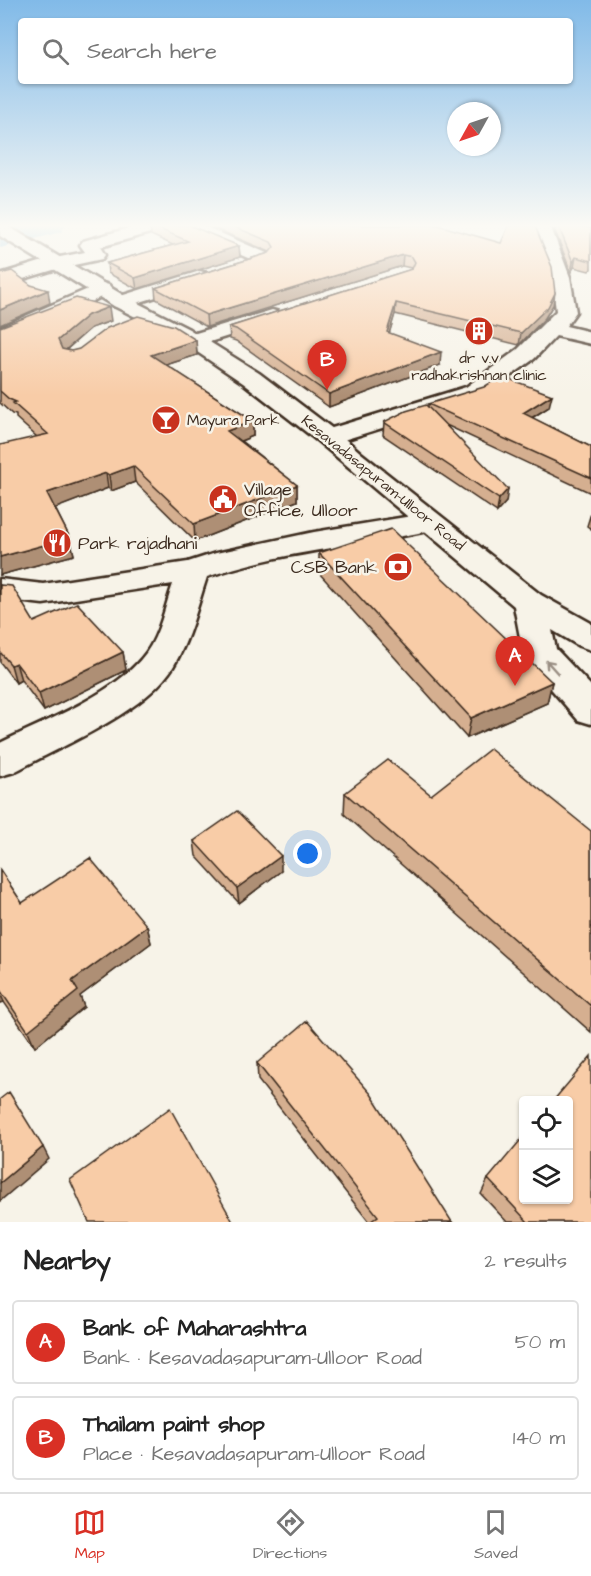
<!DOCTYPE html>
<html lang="en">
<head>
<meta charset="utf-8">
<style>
  :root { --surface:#fff; --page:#f6f6f6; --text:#222; --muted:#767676; --line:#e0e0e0; --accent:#d93025 }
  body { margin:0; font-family:"Architects Daughter",sans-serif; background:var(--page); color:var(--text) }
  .controls { position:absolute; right:18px; bottom:18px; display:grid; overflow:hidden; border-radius:6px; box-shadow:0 2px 4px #0004 }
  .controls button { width:54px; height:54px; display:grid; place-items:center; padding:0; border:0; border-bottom:2px solid var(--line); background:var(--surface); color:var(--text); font:30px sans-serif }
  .compass { position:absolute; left:447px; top:102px; width:54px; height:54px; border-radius:50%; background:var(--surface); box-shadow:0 2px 4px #0004; rotate:230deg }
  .you { position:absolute; left:308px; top:854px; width:21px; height:21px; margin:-15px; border:4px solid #fff; border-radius:50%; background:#1a73e8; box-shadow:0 0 0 9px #1a73e833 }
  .badge { display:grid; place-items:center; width:39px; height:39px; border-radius:50%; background:var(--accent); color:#fff; font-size:20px; font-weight:700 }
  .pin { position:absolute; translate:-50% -50px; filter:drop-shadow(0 2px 3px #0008) }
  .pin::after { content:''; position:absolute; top:32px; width:21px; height:18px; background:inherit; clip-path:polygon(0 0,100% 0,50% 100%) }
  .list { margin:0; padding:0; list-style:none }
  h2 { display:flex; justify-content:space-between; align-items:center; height:78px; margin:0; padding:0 24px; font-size:26px }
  h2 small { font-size:20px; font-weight:400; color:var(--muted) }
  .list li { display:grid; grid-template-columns:39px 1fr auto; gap:18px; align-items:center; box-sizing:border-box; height:84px; margin:0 12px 12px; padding:0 12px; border:2px solid var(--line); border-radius:6px }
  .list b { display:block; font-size:22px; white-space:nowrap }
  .list p { margin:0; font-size:20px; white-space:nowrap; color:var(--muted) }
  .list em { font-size:20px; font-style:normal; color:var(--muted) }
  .icon { flex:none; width:33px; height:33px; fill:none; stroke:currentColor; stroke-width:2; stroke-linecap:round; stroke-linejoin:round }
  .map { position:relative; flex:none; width:591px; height:1222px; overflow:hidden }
  .search { position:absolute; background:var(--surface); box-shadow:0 2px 4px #0004; left:18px; right:18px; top:18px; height:66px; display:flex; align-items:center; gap:15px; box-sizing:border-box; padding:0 21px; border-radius:6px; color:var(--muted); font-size:22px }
  .sheet { height:270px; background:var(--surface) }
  nav { display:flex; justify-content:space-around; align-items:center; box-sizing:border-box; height:84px; border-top:2px solid var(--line); background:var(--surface); font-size:16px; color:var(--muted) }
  nav a { display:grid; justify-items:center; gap:3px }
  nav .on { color:var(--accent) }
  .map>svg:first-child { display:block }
</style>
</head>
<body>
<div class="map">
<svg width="591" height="1222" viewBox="0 0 591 1222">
  <rect width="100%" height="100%" fill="#f7f3e8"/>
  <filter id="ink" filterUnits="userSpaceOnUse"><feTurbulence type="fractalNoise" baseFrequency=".0167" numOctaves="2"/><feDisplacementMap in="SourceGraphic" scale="12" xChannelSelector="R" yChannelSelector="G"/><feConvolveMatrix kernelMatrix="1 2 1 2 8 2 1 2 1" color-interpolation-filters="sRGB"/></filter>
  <g filter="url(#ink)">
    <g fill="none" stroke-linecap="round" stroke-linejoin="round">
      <path fill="#88c3e8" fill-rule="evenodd" d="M11 225H66L61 232 0 248V228Z"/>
      <g stroke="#3b2a1e" stroke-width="5">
        <path id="street" d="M140 225H166L164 229 100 247 105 255 102 259 60 268 0 286V274L50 259 85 252 80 245 83 241Z
          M180 225H202L269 254 272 258 269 262H257L182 229Z
          M534 225H550L570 277 576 312 566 326 591 332V344L556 336 534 359 482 397 337 442 328 445 319 442 315 437 319 432 466 387 518 349 556 311 552 277 534 230Z
          M200 271 207 273 209 277 207 281 121 308 114 306 111 302 114 298Z
          M102 283 109 285 112 289 109 293 61 317 0 341V327Z
          M272 310 279 312 282 316 279 320 194 347 186 346 183 341 186 336Z
          M430 513 440 516 445 522 440 528C363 547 282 550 207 577 197 607 190 639 173 667 144 713 61 746 14 772L0 776V743C46 720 115 695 146 653 160 634 165 606 173 584L43 604 0 599V579L43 584 188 562 216 553 314 532Z"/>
      </g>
      <g stroke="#3b2a1e" stroke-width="5">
        <path id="secondary" d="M0 225H6L128 298 189 329 259 373 337 432 361 453 541 595 591 623V650L579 646 552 630 556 649 591 686V724L578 720 528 662 523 653 514 606 319 442 243 383 175 337 114 306 0 236Z"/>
      </g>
      <use href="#street" fill="#f7f3e8" fill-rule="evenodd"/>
      <use href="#secondary" fill="#f7f3e8" fill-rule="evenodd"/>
    </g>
    <path fill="#d5af90" stroke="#3b2a1e" stroke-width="1.5" d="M150 225 239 246 240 257 137 289 108 273 107 263 173 245 151 235Z
      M207 225H438L553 305 545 318 519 345 395 314 389 333 440 365 329 407 236 341 230 339 229 327 412 269 411 268 402 266 207 327 156 299 155 288 269 253 270 252Z
      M556 225H572L591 228V269L589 271 574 267 571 272 555 231Z
      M111 321 91 328 66 350 71 351 196 340 197 355 166 365 253 421V436L241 441 297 485V501L195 541 135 482 111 491 108 488 55 508 70 538 74 555 0 575 37 437 16 418V415L12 414 0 403V327Z
      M428 404 549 407 532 418 591 447V493L446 425 506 502 497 512 383 435 384 422 428 407Z
      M591 513V529L587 526Z
      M319 553 552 682 547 703 467 738 319 573Z
      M0 585 34 622 123 652 126 670 44 711 21 680 16 683 0 662Z
      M345 793 431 795 591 831V1032L344 814Z
      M194 841 281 871 239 903 196 856Z
      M0 870 22 903 147 926 151 943 80 996 84 1007 35 1047 4 1002 0 1003Z
      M257 1063 452 1222H369L258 1080Z
      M488 1179 591 1222H507L481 1194Z"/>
    <path fill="#ae8f75" stroke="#3b2a1e" stroke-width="1.5" d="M239 246 240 257 137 289 135 278Z
      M403 255 402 266 207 327 206 315Z
      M576 257 574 267 571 272 573 262Z
      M48 290 50 303 0 325V310Z
      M555 293 553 305 545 318 519 345 521 333Z
      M396 303 395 314 386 344 387 332Z
      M109 307 111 321 91 328 61 354 58 340 88 315Z
      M196 340 197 355 153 369 151 355Z
      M441 352 440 365 329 407V394Z
      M552 395 549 407 520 425 523 413Z
      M253 421V436L228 446 227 431Z
      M133 466 135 482 111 491 109 475Z
      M106 473 108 488 51 510 47 493Z
      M297 485V501L195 541 194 524Z
      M508 489 506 502 497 512 499 499Z
      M70 538 74 555 0 575V557Z
      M123 652 126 670 44 711 39 693Z
      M16 663 21 680 16 683 11 665Z
      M552 682 547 703 467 738 471 718Z
      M281 856V871L239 903 237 888Z
      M147 926 151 943 80 996 84 1007 35 1047 28 1031 72 981Z
      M0 993 4 1002 0 1003Z
      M43 1147 49 1159 0 1201V1183Z"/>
    <path fill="#f8cca7" stroke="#3b2a1e" stroke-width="1.5" d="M150 225H189L239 246 135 278 107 263 188 241Z
      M230 225H438L501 243 509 225H530L535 226 552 267 555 293 548 307 521 333 396 303 387 332 441 352 329 394 236 329 229 327 412 269 415 262 412 257 403 255 206 315 155 288 269 253 274 247 271 242Z
      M558 225H572L591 228V261L576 257 573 262Z
      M12 271 31 285 48 290 0 310V274Z
      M76 298 109 307 88 315 58 340 62 349 71 351 79 349 107 328 138 316 174 326 196 340 151 355 253 421 227 431 297 485 194 524 133 466 109 475 106 473 47 493 70 538 0 557V445L48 434 13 403 16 402 9 399 0 391V327Z
      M501 376 552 395 523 413 591 447V478L428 404 484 387Z
      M426 405 508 489 499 499 384 422 406 411Z
      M391 529 552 682 471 718 319 553Z
      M0 585 12 586 34 622 77 603 123 652 39 693 16 663 11 665 0 652Z
      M490 749 591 831V1006L345 793 388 760 431 795Z
      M237 811 281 856 237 888 194 841Z
      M90 858 147 926 72 981 78 991 28 1031 0 990V870L22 903Z
      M307 1021 371 1094 452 1222H370L378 1216 257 1063Z
      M591 1056V1222H528L488 1179 524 1136V1200H568V1101H553Z
      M9 1092 43 1147 0 1183V1099Z
      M170 1108 233 1222H89L70 1180Z"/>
    <defs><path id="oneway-shaft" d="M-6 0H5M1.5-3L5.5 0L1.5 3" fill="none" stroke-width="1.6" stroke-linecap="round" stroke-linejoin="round" transform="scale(1.5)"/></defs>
    <use stroke="#998e83" href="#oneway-shaft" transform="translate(552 667) rotate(-132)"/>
  </g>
  <linearGradient id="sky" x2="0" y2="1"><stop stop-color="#81bae8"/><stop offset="0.57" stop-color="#fbfaf5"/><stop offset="1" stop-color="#fbfaf5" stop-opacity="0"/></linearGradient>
  <rect width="591" height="396" fill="url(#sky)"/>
  <defs>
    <g id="building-disc" transform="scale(1.5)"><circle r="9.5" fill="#c8321e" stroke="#f7f3e8"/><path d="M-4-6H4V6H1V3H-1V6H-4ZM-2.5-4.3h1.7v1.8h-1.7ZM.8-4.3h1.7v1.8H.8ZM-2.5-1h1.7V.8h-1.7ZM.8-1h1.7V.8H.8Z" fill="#fff"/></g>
    <g id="bar-disc" transform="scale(1.5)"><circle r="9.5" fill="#c8321e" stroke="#f7f3e8"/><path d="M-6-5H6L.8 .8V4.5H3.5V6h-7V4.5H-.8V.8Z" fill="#fff"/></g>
    <g id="civic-disc" transform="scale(1.5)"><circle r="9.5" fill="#c8321e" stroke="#f7f3e8"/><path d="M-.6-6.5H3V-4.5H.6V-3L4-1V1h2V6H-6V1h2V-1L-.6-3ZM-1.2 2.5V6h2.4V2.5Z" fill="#fff"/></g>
    <g id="restaurant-disc" transform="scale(1.5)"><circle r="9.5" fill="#c8321e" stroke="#f7f3e8"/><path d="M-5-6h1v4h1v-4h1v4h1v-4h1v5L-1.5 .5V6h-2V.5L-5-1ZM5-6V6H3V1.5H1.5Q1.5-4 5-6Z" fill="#fff"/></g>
    <g id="bank-disc" transform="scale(1.5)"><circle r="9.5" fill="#c8321e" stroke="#f7f3e8"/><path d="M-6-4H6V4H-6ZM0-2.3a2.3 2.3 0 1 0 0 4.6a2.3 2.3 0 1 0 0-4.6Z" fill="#fff"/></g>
  </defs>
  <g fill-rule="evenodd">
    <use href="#building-disc" x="479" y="331"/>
    <use href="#bar-disc" x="166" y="420"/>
    <use href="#civic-disc" x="223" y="499"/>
    <use href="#restaurant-disc" x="57" y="543"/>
    <use href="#bank-disc" x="398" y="567"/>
  </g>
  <g text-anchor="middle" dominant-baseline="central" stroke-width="5" stroke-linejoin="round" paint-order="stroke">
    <g font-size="15" fill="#3b2a1e" stroke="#f7f3e8">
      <text x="479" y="358">dr v.v<tspan x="479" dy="17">radhakrishnan clinic</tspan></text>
      <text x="187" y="420" text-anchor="start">Mayura Park</text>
    </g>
    <g font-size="15" fill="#3b2a1e" stroke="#f7f3e8">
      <text transform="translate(383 483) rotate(39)">Kesavadasapuram-Ulloor Road</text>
    </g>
    <g font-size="18" fill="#3b2a1e" stroke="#f7f3e8" text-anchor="start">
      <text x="244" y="489">Village<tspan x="244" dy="21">Office, Ulloor</tspan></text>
      <text x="78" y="543">Park rajadhani</text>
      <text x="377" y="567" text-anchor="end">CSB Bank</text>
    </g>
  </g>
</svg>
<div class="controls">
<button><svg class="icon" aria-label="locate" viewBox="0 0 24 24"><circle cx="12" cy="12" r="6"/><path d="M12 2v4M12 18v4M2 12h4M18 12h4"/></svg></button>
<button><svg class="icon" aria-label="layers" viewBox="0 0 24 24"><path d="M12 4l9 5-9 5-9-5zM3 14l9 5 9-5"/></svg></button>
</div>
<svg class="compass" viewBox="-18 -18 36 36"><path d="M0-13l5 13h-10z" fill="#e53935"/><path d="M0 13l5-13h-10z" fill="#767676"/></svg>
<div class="you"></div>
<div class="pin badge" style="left:515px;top:686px">A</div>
<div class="pin badge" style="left:327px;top:390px">B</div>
<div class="search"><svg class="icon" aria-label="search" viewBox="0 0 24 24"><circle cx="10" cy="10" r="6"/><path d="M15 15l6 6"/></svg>Search here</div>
</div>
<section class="sheet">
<h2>Nearby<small>2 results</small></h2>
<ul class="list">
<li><span class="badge">A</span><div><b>Bank of Maharashtra</b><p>Bank · Kesavadasapuram-Ulloor Road</p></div><em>50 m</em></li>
<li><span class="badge">B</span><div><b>Thailam paint shop</b><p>Place · Kesavadasapuram-Ulloor Road</p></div><em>140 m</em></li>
</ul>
</section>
<nav>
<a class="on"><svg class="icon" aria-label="map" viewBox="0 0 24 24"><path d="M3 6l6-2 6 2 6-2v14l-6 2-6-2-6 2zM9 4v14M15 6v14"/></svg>Map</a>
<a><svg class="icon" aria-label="directions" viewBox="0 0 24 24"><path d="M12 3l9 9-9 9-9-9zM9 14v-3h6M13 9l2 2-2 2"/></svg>Directions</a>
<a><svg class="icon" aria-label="saved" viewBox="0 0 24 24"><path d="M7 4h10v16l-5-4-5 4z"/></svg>Saved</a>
</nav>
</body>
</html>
